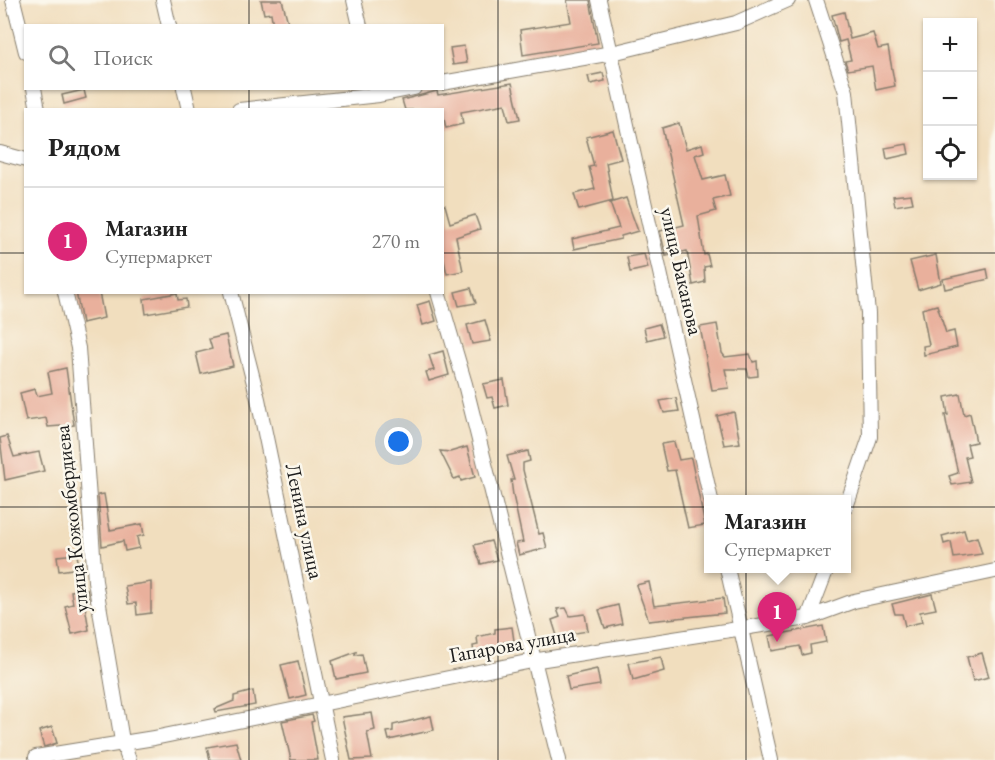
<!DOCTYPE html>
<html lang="ru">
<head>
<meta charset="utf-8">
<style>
  :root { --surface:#fff; --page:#f2f2f2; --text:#222; --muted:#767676; --line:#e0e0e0; --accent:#db2777 }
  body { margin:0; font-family:"EB Garamond",serif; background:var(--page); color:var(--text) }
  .controls { position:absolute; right:18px; top:18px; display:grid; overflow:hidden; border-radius:0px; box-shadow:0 2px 4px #0004 }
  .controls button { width:54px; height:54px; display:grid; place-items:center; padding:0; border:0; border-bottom:2px solid var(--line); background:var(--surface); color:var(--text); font:30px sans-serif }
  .you { position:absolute; left:399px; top:442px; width:21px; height:21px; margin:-15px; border:4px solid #fff; border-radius:50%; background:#1a73e8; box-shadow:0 0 0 9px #1a73e833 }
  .badge { display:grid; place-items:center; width:39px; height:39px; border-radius:50%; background:var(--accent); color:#fff; font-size:20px; font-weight:700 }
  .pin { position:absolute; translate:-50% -50px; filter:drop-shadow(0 2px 3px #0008) }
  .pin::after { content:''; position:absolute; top:32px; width:21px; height:18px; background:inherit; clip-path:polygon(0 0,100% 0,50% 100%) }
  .popup { position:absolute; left:704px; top:495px; width:147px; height:78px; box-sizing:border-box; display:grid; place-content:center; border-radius:0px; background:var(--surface); filter:drop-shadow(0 2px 4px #0005); font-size:20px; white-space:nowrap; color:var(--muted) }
  .popup b { font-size:22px; color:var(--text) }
  .popup::after { content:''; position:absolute; left:50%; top:100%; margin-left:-12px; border:12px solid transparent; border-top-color:var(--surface) }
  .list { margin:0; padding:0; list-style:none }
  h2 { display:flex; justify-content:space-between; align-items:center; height:78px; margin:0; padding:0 24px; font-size:26px }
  h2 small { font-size:20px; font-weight:400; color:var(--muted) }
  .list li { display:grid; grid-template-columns:39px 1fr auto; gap:18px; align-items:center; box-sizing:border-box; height:108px; padding:0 24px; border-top:2px solid var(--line) }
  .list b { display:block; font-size:22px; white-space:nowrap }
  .list p { margin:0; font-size:20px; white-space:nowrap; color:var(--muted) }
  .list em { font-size:20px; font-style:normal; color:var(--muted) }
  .icon { flex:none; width:33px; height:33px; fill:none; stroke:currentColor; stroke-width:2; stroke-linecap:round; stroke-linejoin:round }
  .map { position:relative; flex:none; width:995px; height:760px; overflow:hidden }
  .search { position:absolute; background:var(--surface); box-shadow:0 2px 4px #0004; left:24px; top:24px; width:420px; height:66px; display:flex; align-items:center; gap:15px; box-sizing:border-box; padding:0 21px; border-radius:0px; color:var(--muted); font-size:22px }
  .panel { position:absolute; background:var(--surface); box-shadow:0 2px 4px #0004; left:24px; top:108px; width:420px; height:186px; border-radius:0px }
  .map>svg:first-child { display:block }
</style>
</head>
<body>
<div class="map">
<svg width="995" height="760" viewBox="0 0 995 760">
  <rect width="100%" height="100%" fill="#fbf7ec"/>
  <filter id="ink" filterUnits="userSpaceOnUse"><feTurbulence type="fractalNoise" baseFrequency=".0167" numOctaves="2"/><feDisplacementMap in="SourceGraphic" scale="12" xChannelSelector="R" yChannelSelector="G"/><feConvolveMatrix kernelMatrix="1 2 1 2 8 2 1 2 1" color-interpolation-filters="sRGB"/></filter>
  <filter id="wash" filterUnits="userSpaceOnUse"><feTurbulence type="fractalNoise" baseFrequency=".008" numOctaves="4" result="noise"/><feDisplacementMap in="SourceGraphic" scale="24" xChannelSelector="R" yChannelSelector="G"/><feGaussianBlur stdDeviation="1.35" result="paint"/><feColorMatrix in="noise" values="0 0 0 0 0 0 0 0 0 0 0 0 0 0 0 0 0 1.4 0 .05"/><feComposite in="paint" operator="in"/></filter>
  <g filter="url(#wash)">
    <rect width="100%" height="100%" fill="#f1debe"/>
    <g id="blocks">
      <path fill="#e9b09c" d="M261 0H282L289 26H273L271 13 264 14Z
        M567 0H590L598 43 523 55 520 30 571 22Z
        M844 12 850 39 873 33 878 49 888 47 895 86 876 90 872 66 848 70 845 61 851 60 846 40 839 42 832 15Z
        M464 46 467 63 453 65 450 48Z
        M603 73 605 81 590 84 588 76Z
        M512 83 520 119 509 121 505 104 461 112 463 124 446 128 442 110H405L402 100 437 91 438 95Z
        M84 90 86 98 64 104 62 95Z
        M679 123 686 149 702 144 704 152 695 155 703 180 725 175 730 196 713 200 716 211 698 216 704 255 707 254 710 266 704 267 705 282 693 285 687 251 666 256 660 231 684 225 662 128Z
        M613 130 621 159 606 163 613 201 579 210 574 194 595 189 589 167 594 166 586 137Z
        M907 144 909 154 887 159 885 148Z
        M911 194 913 203 895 206 893 196Z
        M626 198 638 231 621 236V239L574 249 572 239 619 228 610 203Z
        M442 205H445L450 223 475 215 480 229 456 237 463 271 447 274 442 252Z
        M644 254 648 268 630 272 627 257Z
        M936 255 941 283 918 290 910 261Z
        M987 269 989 279 945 289 943 279Z
        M471 288 476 303 459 306 455 292Z
        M76 292H99L104 318 82 323Z
        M177 293 178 300 186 299 187 307 146 314 144 299Z
        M430 301 436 321 423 325 417 305Z
        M937 305 946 333 954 331 957 347 924 355 923 346 929 345 922 309Z
        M485 320 491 341 472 344 467 325Z
        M659 324 663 336 647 340 644 328Z
        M717 324 722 353 725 357 750 354 753 362 757 361 758 376 749 377 747 369H725L729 388 712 390 700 327Z
        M226 335 233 366 201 374 196 353 212 349 209 339Z
        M443 351 449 375 429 381 426 372 434 370 429 355Z
        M66 368 74 425 48 427 46 418 26 421 20 393 35 389 37 396 52 393 48 372Z
        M504 380 508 405 495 408 492 397 487 398 483 384Z
        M960 394 964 415 970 413 976 442 967 444 970 456 965 457 971 482 952 485 949 476 958 473 947 426 945 415H948L945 397Z
        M676 398 679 411 664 413 660 401Z
        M734 412 740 443 724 445 717 416Z
        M7 436 14 457 39 452 44 471 5 480 0 438Z
        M674 442 679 460 691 458 705 525 688 528 675 470 667 471 661 444Z
        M467 447 475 477 461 481 460 477 454 479 440 451 450 452Z
        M528 451 530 461 523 463V470L539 534 543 533 547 548 519 555 516 543 523 542 513 495 511 480H514L507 456Z
        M104 494 110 530 142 524 144 535 137 537 139 548 125 551 123 541 102 546 98 495Z
        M964 530 967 540 977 537 982 554 954 558 951 542 944 544 942 536Z
        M491 541 497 560 481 564 474 545Z
        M77 554 79 568 59 571 57 556Z
        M151 582V613L137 615 136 603 128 604 125 586Z
        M649 582 654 606 723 598 725 613 649 621 636 585Z
        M87 589 89 600H84L89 630 72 634 65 606 73 604 71 591Z
        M932 594 936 609 920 612 922 622 905 626 902 614H895L892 604Z
        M618 605 622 624 605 628 599 610Z
        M566 608 570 616 585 614 588 631 557 636 552 620 560 617 557 609Z
        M823 626 826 642 810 645 811 653 802 655 800 646 772 651 769 636Z
        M512 627 514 641 504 642 505 651 474 655 473 646 478 645 477 637 495 633V629Z
        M356 652 355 655 362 654 366 673 336 679 332 661Z
        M982 653 989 677 973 681 967 657Z
        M661 657 664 671 633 680 629 663Z
        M298 661 306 695 290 699 281 665Z
        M597 669 600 685 569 690 566 676Z
        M253 691 255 705 216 712 215 709 234 701V696Z
        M372 713 375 730 367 732 372 759 351 760 342 717Z
        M312 715 314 721 311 722 318 760H291L282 721Z
        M431 716 434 730 389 740 387 732 393 731V725Z
        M52 727 57 743 44 747 39 731Z
        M236 742 241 760H210L207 747Z"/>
    </g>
  </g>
  <g filter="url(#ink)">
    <use href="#blocks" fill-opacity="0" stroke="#867d6d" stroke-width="1.5"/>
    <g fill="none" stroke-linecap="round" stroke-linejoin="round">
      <g stroke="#867d6d" stroke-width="16">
        <path id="minor" d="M13 0 26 52
          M163 0 169 26
          M354 0 360 26
          M599 0 711 500
          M816 0 846 92 868 313 870 437 846 507
          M442 83 612 53 736 23 788 0
          M34 88 38 110
          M184 88 189 110
          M239 110 379 95 414 88
          M0 153 26 160
          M65 292 78 348 95 581 122 741 129 760
          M231 292 258 399 333 760
          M438 292 465 384 559 760
          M727 568 771 760
          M808 618 827 568
          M36 757 154 738 532 661 808 618 854 601 995 571"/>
      </g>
      <use href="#minor" stroke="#fff" stroke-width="14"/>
    </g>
  </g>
  <path fill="none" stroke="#1c1c1c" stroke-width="1.5" stroke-opacity="0.55" d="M249 0V26M498 0V760M746 0V760M249 88V110M0 253H26M442 253H995M249 292V760M0 507H995"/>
  <g text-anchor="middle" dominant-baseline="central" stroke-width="5" stroke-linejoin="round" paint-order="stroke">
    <g font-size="21" fill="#1c1c1c" stroke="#fbf7ec">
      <text transform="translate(682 271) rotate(77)">улица Баканова</text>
      <text transform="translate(71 519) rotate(-96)">улица Кожомбердиева</text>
      <text transform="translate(305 521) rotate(78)">Ленина улица</text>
      <text transform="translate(512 644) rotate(-10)">Гапарова улица</text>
    </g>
  </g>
</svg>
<div class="controls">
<button>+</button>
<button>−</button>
<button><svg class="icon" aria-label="locate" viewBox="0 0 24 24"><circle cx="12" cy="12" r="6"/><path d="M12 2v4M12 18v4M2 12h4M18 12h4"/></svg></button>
</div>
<div class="you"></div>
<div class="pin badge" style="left:777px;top:642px">1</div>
<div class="popup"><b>Магазин</b>Супермаркет</div>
<div class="search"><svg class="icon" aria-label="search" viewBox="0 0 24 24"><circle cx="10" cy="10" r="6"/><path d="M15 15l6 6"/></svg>Поиск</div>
<section class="panel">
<h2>Рядом<small></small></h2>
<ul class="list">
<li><span class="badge">1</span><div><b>Магазин</b><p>Супермаркет</p></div><em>270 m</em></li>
</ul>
</section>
</div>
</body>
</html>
